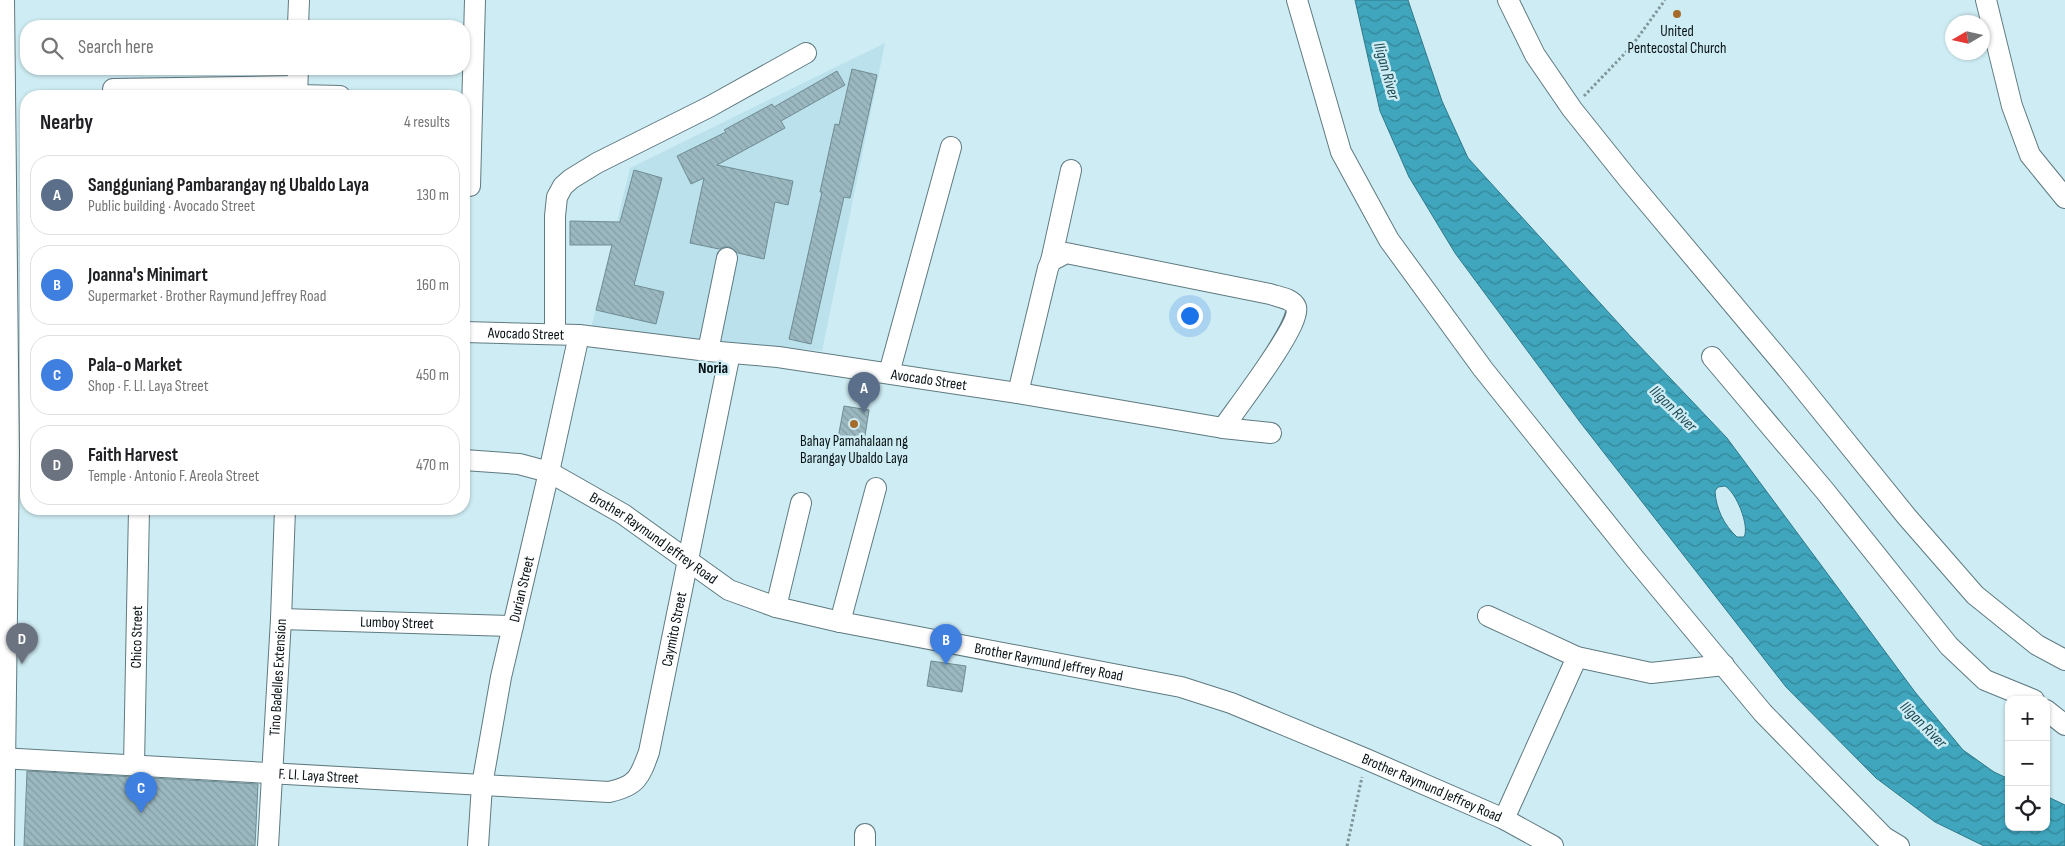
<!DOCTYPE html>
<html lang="en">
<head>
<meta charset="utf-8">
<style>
  :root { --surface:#fff; --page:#f6f6f6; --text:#202124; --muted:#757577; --line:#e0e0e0; --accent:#2563eb }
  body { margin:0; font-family:"Sofia Sans Condensed",sans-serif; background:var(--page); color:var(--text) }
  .controls { position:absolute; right:15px; bottom:15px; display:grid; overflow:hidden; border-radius:10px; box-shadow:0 1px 4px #0004 }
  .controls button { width:45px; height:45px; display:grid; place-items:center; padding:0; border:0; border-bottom:1px solid var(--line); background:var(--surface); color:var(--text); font:25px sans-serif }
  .compass { position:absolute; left:1945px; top:15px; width:45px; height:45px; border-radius:50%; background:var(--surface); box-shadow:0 1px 4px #0004; rotate:261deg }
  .you { position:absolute; left:1189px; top:315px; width:18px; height:18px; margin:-12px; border:4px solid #fff; border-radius:50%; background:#1a73e8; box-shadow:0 0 0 8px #1a73e833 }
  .badge { display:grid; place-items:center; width:32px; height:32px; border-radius:50%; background:var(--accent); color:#fff; font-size:16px; font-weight:700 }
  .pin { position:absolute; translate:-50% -41px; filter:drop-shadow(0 1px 2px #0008) }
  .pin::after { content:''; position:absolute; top:26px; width:18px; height:15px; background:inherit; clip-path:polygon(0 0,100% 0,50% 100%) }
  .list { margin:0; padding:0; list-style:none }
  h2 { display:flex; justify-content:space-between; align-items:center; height:65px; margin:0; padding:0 20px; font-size:21px }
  h2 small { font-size:16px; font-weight:400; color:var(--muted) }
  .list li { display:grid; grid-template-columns:32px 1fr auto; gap:15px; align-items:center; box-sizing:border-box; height:80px; margin:0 10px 10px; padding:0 10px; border:1px solid var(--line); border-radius:20px }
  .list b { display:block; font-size:19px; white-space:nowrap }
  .list p { margin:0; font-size:16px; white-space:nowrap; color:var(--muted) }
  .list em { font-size:16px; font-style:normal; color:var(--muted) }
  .icon { flex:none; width:28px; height:28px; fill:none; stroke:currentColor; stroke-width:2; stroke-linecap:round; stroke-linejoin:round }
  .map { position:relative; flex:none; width:2065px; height:846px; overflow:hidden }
  .search { position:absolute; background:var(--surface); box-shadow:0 1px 4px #0004; left:20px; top:20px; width:450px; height:55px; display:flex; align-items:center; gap:12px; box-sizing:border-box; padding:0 18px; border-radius:20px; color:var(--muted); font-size:19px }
  .panel { position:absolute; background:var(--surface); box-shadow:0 1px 4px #0004; left:20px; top:90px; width:450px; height:425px; border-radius:20px }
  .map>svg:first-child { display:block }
</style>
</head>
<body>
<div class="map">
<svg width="2065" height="846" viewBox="0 0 2065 846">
  <defs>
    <pattern id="water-waves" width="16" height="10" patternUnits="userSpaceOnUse" patternTransform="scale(1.25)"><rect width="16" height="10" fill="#40a6bd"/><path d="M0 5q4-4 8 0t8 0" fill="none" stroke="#348698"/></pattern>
    <pattern id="building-back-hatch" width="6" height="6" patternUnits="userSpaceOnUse" patternTransform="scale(1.25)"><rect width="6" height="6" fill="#9bb8c0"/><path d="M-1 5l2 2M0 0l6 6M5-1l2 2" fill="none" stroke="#849da4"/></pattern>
  </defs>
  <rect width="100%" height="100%" fill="#ceecf3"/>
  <path fill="#bae1ec" d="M885 43 822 351 591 329 630 168Z"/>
  <path fill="url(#water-waves)" stroke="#2f798a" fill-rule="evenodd" d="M1355 0H1408L1442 101 1468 158 1631 337 1727 438 1915 692 1963 750 1994 772 2009 779V827H2046V796L2065 805V846H1984L1935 822 1876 778 1786 687 1580 422 1455 253 1409 177 1380 111ZM1725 486C1736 492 1750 526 1744 537H1737C1724 525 1716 509 1715 491L1718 487Z"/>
  <path fill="url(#building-back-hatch)" stroke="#708c93" d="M852 69 877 75 850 198 844 197 811 344 789 339 822 192H820L835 124 839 125Z
    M837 71 845 85 781 121 785 128 717 165 793 181 788 205 775 202 764 259 738 253 730 247H724L719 249 690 243 704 178 691 184 677 156 726 132 724 130 772 104 774 107Z
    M634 170 662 178 634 285 664 292 656 324 596 310 612 245H570V221L620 222Z
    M844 406 869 410 864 442 838 438Z
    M931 661 966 666 962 692 927 686Z
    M27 771 258 784 255 846H24Z"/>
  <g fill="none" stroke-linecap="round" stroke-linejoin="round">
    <g stroke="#5f7a81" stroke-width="22">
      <g id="minor">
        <path d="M1297 0 1341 152 1389 240 1483 369 1635 559 1763 713 1884 837 1899 846"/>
        <path d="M1508 0 1535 55 1572 109 1628 179 1789 371 1907 517 1975 595 2037 645 2065 660"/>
        <path d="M1986 0 2012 106 2030 155 2065 198"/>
        <path d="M298 26 299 0"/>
        <path d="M113 89 297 86"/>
        <path d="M298 95 340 96"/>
        <path d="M297 96 298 69"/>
        <path d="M470 186 475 0"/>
        <path d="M1051 261 1071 170"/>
        <path id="s1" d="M464 332 579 335 708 351 778 357 1018 393 1223 428 1271 433"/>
        <path d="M555 334V216L557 197 563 186 571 179 597 163 709 107 806 53"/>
        <path d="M708 351 727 258"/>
        <path d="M1712 357 1825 491 1949 646 1985 680 2034 700"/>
        <path d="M889 373 951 147"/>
        <path d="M1018 393 1048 268 1051 261 1066 253 1270 294C1278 297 1292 298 1296 307 1302 324 1236 409 1223 428"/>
        <path id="s2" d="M464 460 519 464 549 472 623 514 729 590 776 607 840 622 1181 687 1231 703 1366 759 1504 819 1553 846"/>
        <path d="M776 607 801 503"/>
        <path d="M1488 616 1577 657 1651 673 1724 665"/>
        <path id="s3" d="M281 619 513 626"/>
        <path d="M840 622 876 488"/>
        <path d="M2046 710 2065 725"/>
        <path id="s4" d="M0 758 609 792C637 786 640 777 649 752L730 353"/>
        <path id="s5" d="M134 765 139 509"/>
        <path d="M1504 819 1577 657"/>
        <path d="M4 846 9 454 4 0"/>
        <path id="s6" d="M268 846 281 619 285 509"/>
        <path id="s7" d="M478 846 482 785 501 677 549 472 579 335"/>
        <path d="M865 846V834"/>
      </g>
    </g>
    <path stroke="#7f959a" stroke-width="3" stroke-dasharray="2.5 2.5" stroke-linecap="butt" d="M1584 96 1631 47 1665 0
      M1347 846 1362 777"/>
    <use href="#minor" stroke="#fff" stroke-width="20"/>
  </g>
  <g fill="#a56b2a" stroke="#ceecf3" stroke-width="2">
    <circle cx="1677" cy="14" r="5"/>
    <circle cx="854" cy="424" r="5"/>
  </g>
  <g text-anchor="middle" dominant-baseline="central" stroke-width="5" stroke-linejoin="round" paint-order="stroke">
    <g font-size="15" fill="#071114" stroke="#ceecf3">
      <text x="1677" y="31">United<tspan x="1677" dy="17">Pentecostal Church</tspan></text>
      <text x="854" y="441">Bahay Pamahalaan ng<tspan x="854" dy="17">Barangay Ubaldo Laya</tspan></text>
    </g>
    <g font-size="15" fill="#071114" stroke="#ceecf3">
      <text stroke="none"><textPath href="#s1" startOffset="62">Avocado Street</textPath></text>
      <text stroke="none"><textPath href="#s1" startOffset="468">Avocado Street</textPath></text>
      <text stroke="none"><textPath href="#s2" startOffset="210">Brother Raymund Jeffrey Road</textPath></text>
      <text stroke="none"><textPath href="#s7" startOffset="261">Durian Street</textPath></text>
      <text stroke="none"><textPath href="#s3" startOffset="116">Lumboy Street</textPath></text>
      <text stroke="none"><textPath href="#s4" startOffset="796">Caymito Street</textPath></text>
      <text stroke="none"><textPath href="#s5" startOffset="128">Chico Street</textPath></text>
      <text stroke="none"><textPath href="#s2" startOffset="630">Brother Raymund Jeffrey Road</textPath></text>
      <text stroke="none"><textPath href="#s6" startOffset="169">Tino Badelles Extension</textPath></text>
      <text stroke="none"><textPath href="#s4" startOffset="319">F. Ll. Laya Street</textPath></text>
      <text stroke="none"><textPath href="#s2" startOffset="1035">Brother Raymund Jeffrey Road</textPath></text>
    </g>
    <g font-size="16" font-style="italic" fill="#1e4a54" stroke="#ceecf3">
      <text transform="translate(1386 71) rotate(74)">Iligan River</text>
      <text transform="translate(1673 409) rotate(44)">Iligan River</text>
      <text transform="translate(1923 725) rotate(45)">Iligan River</text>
    </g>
    <g font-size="16" font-weight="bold" fill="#071114" stroke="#ceecf3">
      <text x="713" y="368">Noria</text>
    </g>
  </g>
</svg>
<div class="controls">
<button>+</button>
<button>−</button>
<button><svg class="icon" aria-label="locate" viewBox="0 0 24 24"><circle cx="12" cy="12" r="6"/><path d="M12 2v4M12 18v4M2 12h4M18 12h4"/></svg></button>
</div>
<svg class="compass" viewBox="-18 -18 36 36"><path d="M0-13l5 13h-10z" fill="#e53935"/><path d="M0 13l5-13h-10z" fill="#757577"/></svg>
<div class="you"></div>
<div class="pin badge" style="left:864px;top:413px;background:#5c6f8a">A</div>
<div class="pin badge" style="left:946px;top:665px;background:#3f7fe0">B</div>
<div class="pin badge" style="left:141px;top:813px;background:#3f7fe0">C</div>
<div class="pin badge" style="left:22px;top:664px;background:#6b7280">D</div>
<div class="search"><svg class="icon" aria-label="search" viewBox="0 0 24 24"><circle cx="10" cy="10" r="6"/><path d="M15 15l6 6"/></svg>Search here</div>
<section class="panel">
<h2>Nearby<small>4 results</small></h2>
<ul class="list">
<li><span class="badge" style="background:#5c6f8a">A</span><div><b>Sangguniang Pambarangay ng Ubaldo Laya</b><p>Public building · Avocado Street</p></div><em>130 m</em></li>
<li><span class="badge" style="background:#3f7fe0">B</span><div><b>Joanna's Minimart</b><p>Supermarket · Brother Raymund Jeffrey Road</p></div><em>160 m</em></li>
<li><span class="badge" style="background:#3f7fe0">C</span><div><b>Pala-o Market</b><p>Shop · F. Ll. Laya Street</p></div><em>450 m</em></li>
<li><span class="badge" style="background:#6b7280">D</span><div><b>Faith Harvest</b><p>Temple · Antonio F. Areola Street</p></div><em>470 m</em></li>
</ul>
</section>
</div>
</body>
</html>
